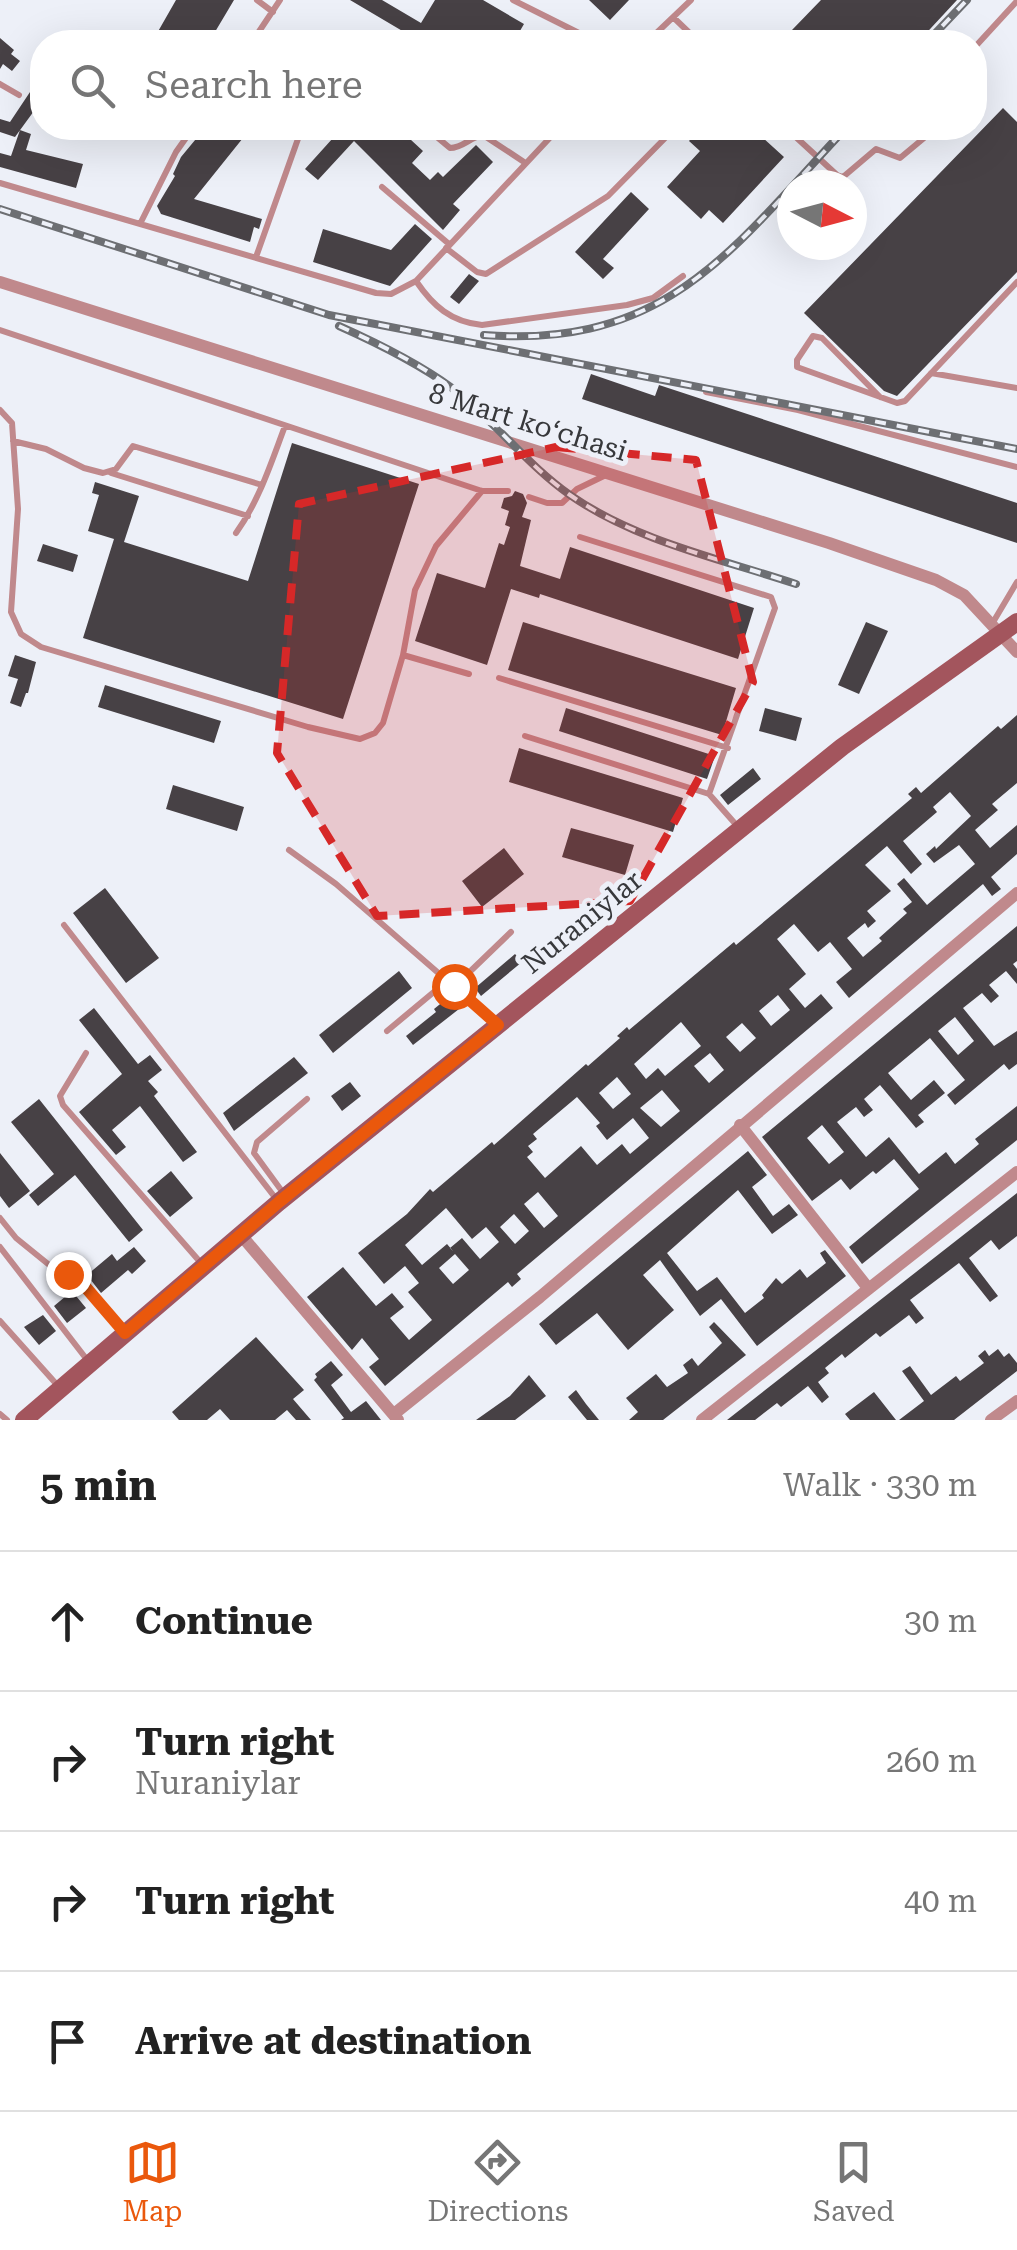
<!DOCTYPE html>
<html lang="en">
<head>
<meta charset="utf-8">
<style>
  :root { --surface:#fff; --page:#f2f2f2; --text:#222; --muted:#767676; --line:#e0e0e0; --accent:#ea580c }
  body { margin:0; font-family:"Roboto Serif",serif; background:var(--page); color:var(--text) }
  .compass { position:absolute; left:777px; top:170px; width:90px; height:90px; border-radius:50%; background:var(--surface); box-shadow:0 10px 40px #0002; rotate:96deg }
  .stop { position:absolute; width:30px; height:30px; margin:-22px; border:8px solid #ea580c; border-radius:50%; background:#fff }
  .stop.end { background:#ea580c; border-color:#fff; box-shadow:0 2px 10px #0008 }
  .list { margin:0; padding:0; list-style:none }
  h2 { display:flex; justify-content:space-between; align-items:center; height:130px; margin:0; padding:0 40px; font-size:42px }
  h2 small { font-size:32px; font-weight:400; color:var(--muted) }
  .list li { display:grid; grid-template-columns:65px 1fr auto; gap:30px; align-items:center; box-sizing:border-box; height:140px; padding:0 40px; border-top:2px solid var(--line) }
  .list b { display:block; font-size:38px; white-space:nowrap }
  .list p { margin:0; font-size:32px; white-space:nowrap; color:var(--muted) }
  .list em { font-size:32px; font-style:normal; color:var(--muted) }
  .icon { flex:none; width:55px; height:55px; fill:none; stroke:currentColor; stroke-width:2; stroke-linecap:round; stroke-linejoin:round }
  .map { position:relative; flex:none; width:1017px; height:1420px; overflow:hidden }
  .search { position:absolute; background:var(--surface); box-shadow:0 10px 40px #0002; left:30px; right:30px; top:30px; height:110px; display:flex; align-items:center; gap:25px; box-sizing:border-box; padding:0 35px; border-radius:40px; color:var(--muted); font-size:38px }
  .sheet { height:690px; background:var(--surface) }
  nav { display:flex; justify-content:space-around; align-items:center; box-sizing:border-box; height:140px; border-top:2px solid var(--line); background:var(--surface); font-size:28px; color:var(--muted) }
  nav a { display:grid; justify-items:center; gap:5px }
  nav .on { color:var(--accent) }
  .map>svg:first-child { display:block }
</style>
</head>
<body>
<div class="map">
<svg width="1017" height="1420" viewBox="0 0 1017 1420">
  <rect width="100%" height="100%" fill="#edf0f8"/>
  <path fill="#474145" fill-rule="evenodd" d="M176 0H234L209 42H152Z
    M350 0H382L421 23 435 0H483L524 24 517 36 528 42H421Z
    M589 0H629L610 20Z
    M821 0H957L918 42H805L792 30Z
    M0 38 14 50 11 54 20 61 12 71 3 64 0 69Z
    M42 74V100L15 137 0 132V119L10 122Z
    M1003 108 1017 122V272L897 396 884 391 804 313Z
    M205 128H251L194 199 262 219 259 229 254 227 250 242 161 214 157 206 175 176 173 174 181 157Z
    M342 128H398L423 151 412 163 430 180 438 172 443 177 476 145 493 162 453 204 460 210 443 230 354 141 318 180 305 169Z
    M688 128H752L784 157 723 223 709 210 701 219 667 187 700 151 689 141 695 134Z
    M20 130 31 134 26 150 83 164 76 188 0 167V153L11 156Z
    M631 192 649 209 603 259 614 268 603 279 575 252Z
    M415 224 432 239 390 286 313 262 323 229 391 250Z
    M469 274 479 281 459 304 450 297Z
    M591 374 655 396 659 385 1017 503V543L582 399Z
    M292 443 419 484 343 719 83 638 114 539 88 531 99 495 92 493 95 482 139 496 124 542 248 581Z
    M515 491 523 494 527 503 522 517 531 520 520 566 560 579 570 547 754 608 738 659 540 594 539 598 511 589 487 665 415 641 437 573 485 588 499 543 504 545 510 527 505 525 509 511 501 508 504 498 512 496Z
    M43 544 78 555 73 572 37 561Z
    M523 622 736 688 722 735 508 670Z
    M866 622 888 631 859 694 838 685Z
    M15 655 36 662 28 693H26L21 707 10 703 18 679 8 676Z
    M105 685 221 721 214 743 98 707Z
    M566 708 715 756 707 779 559 731Z
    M765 708 802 718 796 741 759 731Z
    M1017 715V783L992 804 998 810 975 830 990 848 1017 825V854L991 877 1001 889 992 896 983 884 849 998 836 982 852 969 830 942 818 952 794 924 777 939 806 974 789 989 805 1008 821 994 833 1008 517 1274 521 1279 512 1287 508 1282 385 1386 369 1367 379 1359 362 1338 352 1350 307 1297 343 1267 376 1306 392 1293 404 1307 390 1318 409 1340 432 1320 408 1292 419 1283 405 1266 384 1284 358 1253 407 1214 430 1189 433 1192 492 1142 494 1145 586 1064 588 1066 620 1038 617 1036 627 1027 629 1030 734 942 736 945 873 831 912 798 908 794 916 787 921 793 998 726 1001 729ZM950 792 971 816 936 849 935 846 926 854 934 863 959 845 975 864 927 905 904 878 897 884 912 902 903 909 907 913 879 938 882 941 863 957 847 938 865 923 868 928 876 921 867 911 891 891 865 865 887 846 911 874 922 864 903 841 937 812 933 807ZM778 995 790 1010 771 1026 759 1011ZM681 1022 701 1046 665 1076 658 1068 646 1079 634 1064ZM742 1023 756 1038 740 1052 726 1037ZM710 1053 724 1070 709 1083 694 1066ZM617 1077 631 1094 613 1109 599 1093ZM662 1090 680 1111 661 1127 640 1108ZM577 1097 600 1123 596 1126 607 1140 633 1118 649 1138 630 1154 622 1144 597 1165 581 1146 545 1178 527 1157 533 1152 528 1146 537 1139 533 1134ZM538 1192 558 1216 544 1228 524 1204ZM446 1208 472 1239 486 1227 499 1242 480 1259 462 1238 450 1248 453 1251 447 1244 422 1265 405 1245ZM514 1214 529 1231 515 1244 500 1227ZM455 1254 469 1270 453 1284 439 1268Z
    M519 748 683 798 673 832 509 782Z
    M753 768 761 779 728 805 720 795Z
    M173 785 244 807 237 831 166 809Z
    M571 828 634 845 625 875 562 857Z
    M504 848 524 874 482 907 462 881Z
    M105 888 159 958 126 983 73 913Z
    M1017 926V961L1013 964 1017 969V984L1006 971 989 985 999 996 991 1003 982 993 963 1008 994 1046 1017 1031V1064L1009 1070 1004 1064 955 1105 947 1095 965 1080 930 1038 888 1073 911 1100 934 1080 945 1093 918 1115 924 1122 916 1128 880 1085 864 1099 873 1110 864 1117 856 1107 837 1122 866 1157 889 1137 919 1174 946 1152 955 1164 979 1144 975 1139 1017 1106V1140L862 1264 849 1247 919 1189 894 1159 876 1174 873 1171 850 1190 841 1179 812 1201 762 1137ZM955 1017 974 1041 958 1055 938 1031ZM822 1125 844 1152 829 1164 807 1138Z
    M515 954 522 962 481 996 475 988Z
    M399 971 412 988 333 1053 319 1035Z
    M450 996 459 1009 413 1045 406 1036 436 1012 434 1009Z
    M94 1008 138 1064 150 1055 162 1070 148 1081 158 1092 154 1096 197 1152 183 1162 140 1106 112 1130 126 1147 116 1155 79 1112 122 1074 79 1020Z
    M294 1057 308 1073 234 1131 223 1113Z
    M350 1082 361 1096 342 1111 331 1096Z
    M39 1099 143 1230 129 1242 75 1175 38 1206 29 1195 54 1174 11 1122Z
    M748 1151 767 1175 752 1187 773 1216 789 1204 798 1215 772 1234 738 1190 667 1253 697 1291 717 1277 745 1313 764 1298 762 1295 776 1278 782 1284 800 1269 807 1278 826 1263 820 1253 825 1250 846 1276 757 1346 721 1299 700 1316 660 1260 643 1275 674 1310 628 1350 597 1313 556 1345 539 1324Z
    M0 1153 30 1191 9 1208 0 1196Z
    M171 1171 193 1198 170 1217 147 1191Z
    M1017 1193V1236L999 1250 991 1240 969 1258 998 1296 990 1302 959 1263 910 1300 924 1318 916 1324 909 1315 880 1337 876 1333 845 1358 842 1354 825 1368 829 1373 818 1382 829 1397 822 1403 808 1386 781 1407 777 1403 755 1420H727Z
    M134 1247 146 1261 132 1274 128 1270 101 1293 87 1275 112 1254 117 1261Z
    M72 1291 86 1308 67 1323 54 1306Z
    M43 1315 56 1331 39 1345 24 1327Z
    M714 1322 746 1355 663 1420H629L638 1412 626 1398 656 1374 667 1387 688 1373 683 1365 692 1358 698 1366 722 1343 709 1327Z
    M256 1337 304 1390 293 1399 311 1420H296L287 1410 275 1420H230L220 1409 207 1420H179L172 1412Z
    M998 1349 1004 1357 1009 1353 1017 1363V1371L954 1420H899L924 1401 902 1371 910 1366 931 1395 956 1376 960 1381 984 1363 978 1356 985 1350 989 1356Z
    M331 1361 343 1375 331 1385 351 1412 366 1401 381 1420H341L344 1418 314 1380 317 1377 315 1374Z
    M529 1375 546 1396 515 1420H476L510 1396Z
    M576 1390 586 1404 599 1420H587L568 1397Z
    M874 1392 896 1420H850L845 1414Z"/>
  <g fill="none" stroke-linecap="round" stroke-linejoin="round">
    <path stroke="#c0898c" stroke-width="6" d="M257 0 273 12
      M513 0 597 42
      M674 18 699 42
      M317 34 327 42
      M252 42 280 0
      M647 42 691 0
      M974 48 1017 1
      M0 84 19 95
      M426 128 450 148C463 148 470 137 483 135L524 162
      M786 128 837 175 843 177 876 149 900 158 936 128
      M0 183 376 293 391 294 416 281 559 128
      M382 187 449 244
      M140 224 176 152 193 128
      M446 248 477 272 486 274 608 196 675 128
      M256 257 299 136
      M416 281C433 306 451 322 482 325L627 305 653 298 683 276
      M0 330 482 491H508
      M931 373 1017 388
      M706 392 798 410 1017 467
      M880 397 822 338 813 336 797 360V367L897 403 905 401 1017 282
      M0 410 12 423 18 509 11 612 21 634 41 647 308 727 360 739 375 733 383 723 403 655 415 590 436 546 482 491
      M13 441 46 449 84 468 103 473 116 469 133 446 262 485
      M111 473 248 516
      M529 497 547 503H562L577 489 608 474
      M236 533C259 501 271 463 285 426
      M580 537 771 597 775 608 709 794
      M992 624 1017 582
      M403 655 469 674
      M499 678 728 748
      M525 736 709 794 739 828
      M289 850 336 884 497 1024
      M64 925 277 1200
      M454 987 511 932
      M387 1031 447 981
      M86 1053 60 1096 63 1105 201 1263
      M284 1194 254 1153 257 1142 307 1099
      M0 1218 16 1238 53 1268 81 1283 123 1331
      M0 1247 88 1361
      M0 1321 59 1387
      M0 1414 7 1420"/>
    <path stroke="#c0898c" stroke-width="12" d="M0 282 829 543 936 580 964 595 1017 652
      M740 1125 868 1288
      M241 1235 398 1420
      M394 1414 540 1297 1017 893
      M702 1420 1017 1172
      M991 1420 1017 1401"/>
    <path stroke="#a3555d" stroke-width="18" d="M24 1420 279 1202 842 747 1017 622"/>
    <g stroke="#6d6f73" stroke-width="8">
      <path id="rail" d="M927 42 967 0
        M0 209 329 315 1017 449
        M339 326C377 343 418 363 452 388 494 420 527 465 570 495 636 541 721 559 796 584
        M484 335C668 349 733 248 846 128"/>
    </g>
    <use href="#rail" stroke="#edf0f8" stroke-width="4" stroke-dasharray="11" stroke-linecap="butt"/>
  </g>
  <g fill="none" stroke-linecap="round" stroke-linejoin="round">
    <path stroke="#ea580c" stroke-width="12" d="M68 1274 82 1283 125 1333 279 1202 498 1025 454 986"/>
  </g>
  <path fill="#d62828" fill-opacity="0.2" stroke="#d62828" stroke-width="8" stroke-dasharray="20 12" stroke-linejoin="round" d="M556 447 696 460 753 682 630 901 377 916 277 753 299 504Z"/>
  <g text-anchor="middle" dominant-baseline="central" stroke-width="10" stroke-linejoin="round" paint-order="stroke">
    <g font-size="28" fill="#37383b" stroke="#edf0f8">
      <text transform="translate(528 422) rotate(17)">8 Mart koʻchasi</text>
      <text transform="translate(582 922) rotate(-39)">Nuraniylar</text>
    </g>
  </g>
</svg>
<svg class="compass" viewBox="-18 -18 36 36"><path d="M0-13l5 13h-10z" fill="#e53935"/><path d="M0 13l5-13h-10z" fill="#767676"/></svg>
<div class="stop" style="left:454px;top:986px"></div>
<div class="stop end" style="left:68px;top:1274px"></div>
<div class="search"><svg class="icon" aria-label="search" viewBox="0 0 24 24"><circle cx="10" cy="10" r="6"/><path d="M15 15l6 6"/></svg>Search here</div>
</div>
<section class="sheet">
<h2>5 min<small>Walk · 330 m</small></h2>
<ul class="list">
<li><svg class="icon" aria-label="ahead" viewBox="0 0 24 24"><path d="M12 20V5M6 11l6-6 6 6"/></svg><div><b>Continue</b></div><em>30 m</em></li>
<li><svg class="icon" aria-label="right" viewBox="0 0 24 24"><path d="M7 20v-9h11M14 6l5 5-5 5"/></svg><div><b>Turn right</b><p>Nuraniylar</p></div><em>260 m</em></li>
<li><svg class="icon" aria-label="right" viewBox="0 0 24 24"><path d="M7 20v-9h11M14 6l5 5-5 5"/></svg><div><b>Turn right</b></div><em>40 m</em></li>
<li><svg class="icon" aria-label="arrive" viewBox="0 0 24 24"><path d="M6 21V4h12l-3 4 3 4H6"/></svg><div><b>Arrive at destination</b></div></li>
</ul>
</section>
<nav>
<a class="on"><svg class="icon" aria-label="map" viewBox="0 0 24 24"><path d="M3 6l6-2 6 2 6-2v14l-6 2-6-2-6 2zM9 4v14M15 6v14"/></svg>Map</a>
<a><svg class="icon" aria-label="directions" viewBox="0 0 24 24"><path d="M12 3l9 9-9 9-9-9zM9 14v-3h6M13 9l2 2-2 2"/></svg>Directions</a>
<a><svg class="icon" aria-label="saved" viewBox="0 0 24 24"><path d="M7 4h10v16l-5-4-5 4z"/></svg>Saved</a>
</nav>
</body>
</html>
